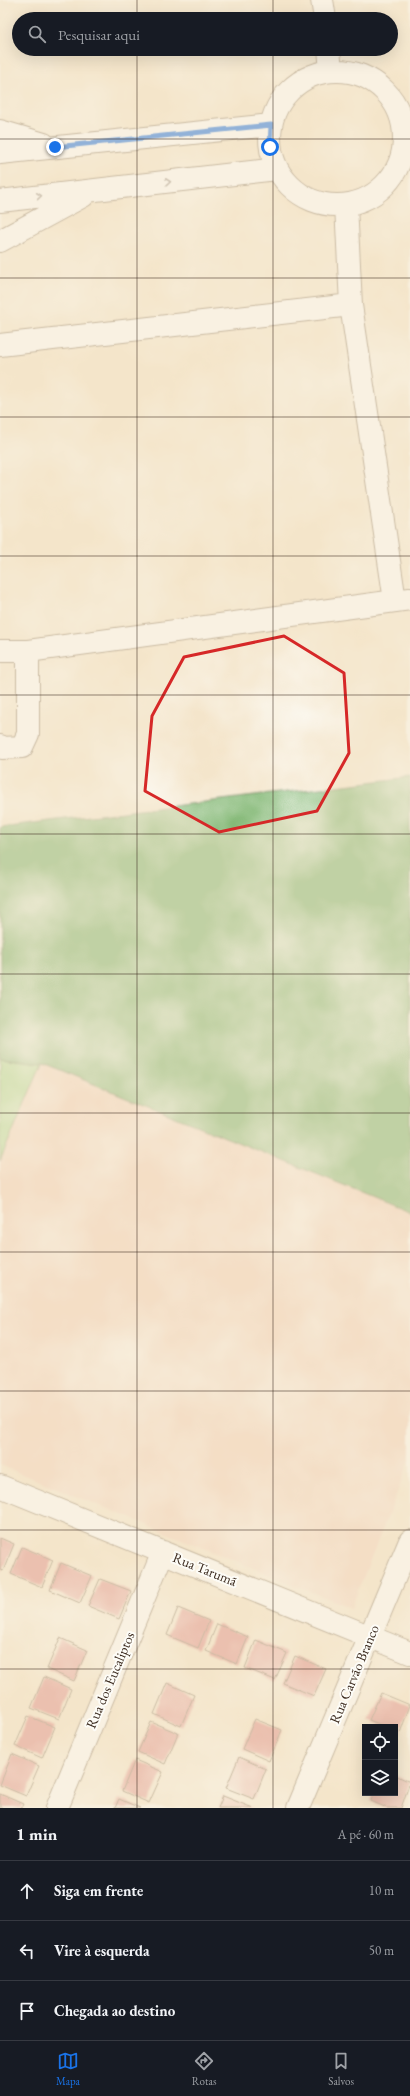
<!DOCTYPE html>
<html lang="pt">
<head>
<meta charset="utf-8">
<style>
  :root { --surface:#171b24; --page:#242831; --text:#f1f3f6; --muted:#9ea1a6; --line:#363941; --accent:#1a73e8 }
  body { margin:0; font-family:"EB Garamond",serif; background:var(--page); color:var(--text) }
  .controls { position:absolute; right:12px; bottom:12px; display:grid; overflow:hidden; border-radius:0px; box-shadow:0 4px 16px #0002 }
  .controls button { width:36px; height:36px; display:grid; place-items:center; padding:0; border:0; border-bottom:1px solid var(--line); background:var(--surface); color:var(--text); font:20px sans-serif }
  .stop { position:absolute; width:12px; height:12px; margin:-9px; border:3px solid #1a73e8; border-radius:50%; background:#fff }
  .stop.end { background:#1a73e8; border-color:#fff; box-shadow:0 1px 4px #0008 }
  .list { margin:0; padding:0; list-style:none }
  h2 { display:flex; justify-content:space-between; align-items:center; height:52px; margin:0; padding:0 16px; font-size:17px }
  h2 small { font-size:13px; font-weight:400; color:var(--muted) }
  .list li { display:grid; grid-template-columns:26px 1fr auto; gap:12px; align-items:center; box-sizing:border-box; height:60px; padding:0 16px; border-top:1px solid var(--line) }
  .list b { display:block; font-size:15px; white-space:nowrap }
  .list em { font-size:13px; font-style:normal; color:var(--muted) }
  .icon { flex:none; width:22px; height:22px; fill:none; stroke:currentColor; stroke-width:2; stroke-linecap:round; stroke-linejoin:round }
  .map { position:relative; flex:none; width:410px; height:1808px; overflow:hidden }
  .search { position:absolute; background:var(--surface); box-shadow:0 4px 16px #0002; left:12px; right:12px; top:12px; height:44px; display:flex; align-items:center; gap:10px; box-sizing:border-box; padding:0 14px; border-radius:22px; color:var(--muted); font-size:15px }
  .sheet { height:232px; background:var(--surface) }
  nav { display:flex; justify-content:space-around; align-items:center; box-sizing:border-box; height:56px; border-top:1px solid var(--line); background:var(--surface); font-size:11px; color:var(--muted) }
  nav a { display:grid; justify-items:center; gap:2px }
  nav .on { color:var(--accent) }
  .map>svg:first-child { display:block }
</style>
</head>
<body>
<div class="map">
<svg width="410" height="1808" viewBox="0 0 410 1808">
  <rect width="100%" height="100%" fill="#fdfcf7"/>
  <filter id="ink" filterUnits="userSpaceOnUse"><feTurbulence type="fractalNoise" baseFrequency=".025" numOctaves="2"/><feDisplacementMap in="SourceGraphic" scale="8" xChannelSelector="R" yChannelSelector="G"/><feConvolveMatrix kernelMatrix="1 2 1 2 8 2 1 2 1" color-interpolation-filters="sRGB"/></filter>
  <filter id="wash" filterUnits="userSpaceOnUse"><feTurbulence type="fractalNoise" baseFrequency=".012" numOctaves="4" result="noise"/><feDisplacementMap in="SourceGraphic" scale="16" xChannelSelector="R" yChannelSelector="G"/><feGaussianBlur stdDeviation="0.9" result="paint"/><feColorMatrix in="noise" values="0 0 0 0 0 0 0 0 0 0 0 0 0 0 0 0 0 1.4 0 .05"/><feComposite in="paint" operator="in"/></filter>
  <g filter="url(#wash)">
    <rect width="100%" height="100%" fill="#f4e5cb"/>
    <path fill="#f3d4bf" d="M42 1063 410 1212V1460L351 1608 0 1465V1161Z"/>
    <path fill="#a3d788" stroke="#6f8053" d="M0 1058 42 1063 0 1161Z"/>
    <path fill="#82b874" stroke="#5e7149" d="M410 777V1212L42 1063 0 1058V827Z"/>
    <g id="blocks">
      <path fill="#e1938e" d="M0 1538 14 1544 3 1571 0 1570Z
        M22 1547 53 1560 42 1587 11 1574Z
        M61 1563 92 1576 80 1603 50 1590Z
        M100 1579 131 1591 119 1619 88 1606Z
        M178 1608 209 1621 198 1648 167 1635Z
        M217 1624 248 1637 237 1664 206 1651Z
        M60 1638 87 1650 74 1681 47 1669Z
        M256 1640 287 1653 275 1680 245 1668Z
        M295 1656 326 1669 314 1696 283 1683Z
        M44 1677 71 1689 59 1719 31 1708Z
        M167 1683 194 1695 181 1726 154 1714Z
        M381 1693 410 1705 400 1733 395 1731V1727H386L369 1720Z
        M28 1716 55 1727 42 1758 15 1746Z
        M255 1719 282 1730 269 1761 242 1749Z
        M151 1722 178 1733 165 1764 138 1752Z
        M12 1754 39 1766 26 1796 0 1785Z
        M239 1757 266 1769 254 1799 226 1788Z
        M135 1760 163 1772 149 1803 122 1791Z
        M395 1775 410 1782 401 1808H387L371 1801 374 1793H395Z
        M0 1794 23 1804 21 1808H0Z
        M223 1796 253 1808H218Z
        M119 1799 140 1808H115Z"/>
    </g>
  </g>
  <g filter="url(#ink)">
    <use href="#blocks" fill-opacity="0" stroke="#988874" stroke-width="1"/>
    <g fill="none" stroke-linecap="round" stroke-linejoin="round">
      <g stroke="#988874" stroke-width="24">
        <path id="minor" d="M322 0 325 19
          M329 49 331 71
          M270 138a67 67 0 1 1 134 0a67 67 0 1 1-134 0Z
          M0 131 44 144
          M0 153 271 125
          M0 201 277 169
          M346 205 351 305 395 601
          M0 241 83 196
          M0 345 351 305
          M0 651H28L410 599
          M0 746 2 748 22 747 28 734V651
          M0 1486 410 1653
          M57 1808 163 1552
          M298 1808 410 1541"/>
      </g>
      <use href="#minor" stroke="#fff" stroke-width="22"/>
    </g>
    <defs><path id="oneway-chevron" d="M-2-3.5L2.5 0L-2 3.5" fill="none" stroke-width="1.6" stroke-linecap="round" stroke-linejoin="round"/></defs>
    <g stroke="#a79f9a">
      <use href="#oneway-chevron" transform="translate(168 182) rotate(-6)"/>
      <use href="#oneway-chevron" transform="translate(39 196) rotate(-6)"/>
    </g>
  </g>
  <g fill="none" stroke-linecap="round" stroke-linejoin="round" filter="url(#ink)">
    <path stroke="#1a73e8" stroke-width="5" d="M55 147 271 125 270 147"/>
  </g>
  <path d="M0 0H410V1808H0ZM284 636 344 673 349 753 317 811 219 832 145 791 152 716 184 657Z" fill="#f4e5cb" fill-opacity=".55" fill-rule="evenodd"/>
  <path fill="none" stroke="#d62828" stroke-width="3" stroke-linejoin="round" d="M284 636 344 673 349 753 317 811 219 832 145 791 152 716 184 657Z"/>
  <path fill="none" stroke="#3b2a1e" stroke-width="1" stroke-opacity="0.55" d="M137 0V19M273 0V19M137 49V1808M273 49V1808M0 139H410M0 278H410M0 417H410M0 556H410M0 695H410M0 834H410M0 974H410M0 1113H410M0 1252H410M0 1391H410M0 1530H410M0 1669H410"/>
  <g text-anchor="middle" dominant-baseline="central" stroke-width="4" stroke-linejoin="round" paint-order="stroke">
    <g font-size="14" fill="#3b2a1e" stroke="#fdfcf7">
      <text transform="translate(205 1569) rotate(22)">Rua Tarumã</text>
      <text transform="translate(354 1674) rotate(-67)">Rua Carvão Branco</text>
      <text transform="translate(110 1680) rotate(-67)">Rua dos Eucaliptos</text>
    </g>
  </g>
</svg>
<div class="controls">
<button><svg class="icon" aria-label="locate" viewBox="0 0 24 24"><circle cx="12" cy="12" r="6"/><path d="M12 2v4M12 18v4M2 12h4M18 12h4"/></svg></button>
<button><svg class="icon" aria-label="layers" viewBox="0 0 24 24"><path d="M12 4l9 5-9 5-9-5zM3 14l9 5 9-5"/></svg></button>
</div>
<div class="stop" style="left:270px;top:147px"></div>
<div class="stop end" style="left:55px;top:147px"></div>
<div class="search"><svg class="icon" aria-label="search" viewBox="0 0 24 24"><circle cx="10" cy="10" r="6"/><path d="M15 15l6 6"/></svg>Pesquisar aqui</div>
</div>
<section class="sheet">
<h2>1 min<small>A pé · 60 m</small></h2>
<ul class="list">
<li><svg class="icon" aria-label="ahead" viewBox="0 0 24 24"><path d="M12 20V5M6 11l6-6 6 6"/></svg><div><b>Siga em frente</b></div><em>10 m</em></li>
<li><svg class="icon" aria-label="left" viewBox="0 0 24 24"><path d="M17 20v-9H6M10 6l-5 5 5 5"/></svg><div><b>Vire à esquerda</b></div><em>50 m</em></li>
<li><svg class="icon" aria-label="arrive" viewBox="0 0 24 24"><path d="M6 21V4h12l-3 4 3 4H6"/></svg><div><b>Chegada ao destino</b></div></li>
</ul>
</section>
<nav>
<a class="on"><svg class="icon" aria-label="map" viewBox="0 0 24 24"><path d="M3 6l6-2 6 2 6-2v14l-6 2-6-2-6 2zM9 4v14M15 6v14"/></svg>Mapa</a>
<a><svg class="icon" aria-label="directions" viewBox="0 0 24 24"><path d="M12 3l9 9-9 9-9-9zM9 14v-3h6M13 9l2 2-2 2"/></svg>Rotas</a>
<a><svg class="icon" aria-label="saved" viewBox="0 0 24 24"><path d="M7 4h10v16l-5-4-5 4z"/></svg>Salvos</a>
</nav>
</body>
</html>
